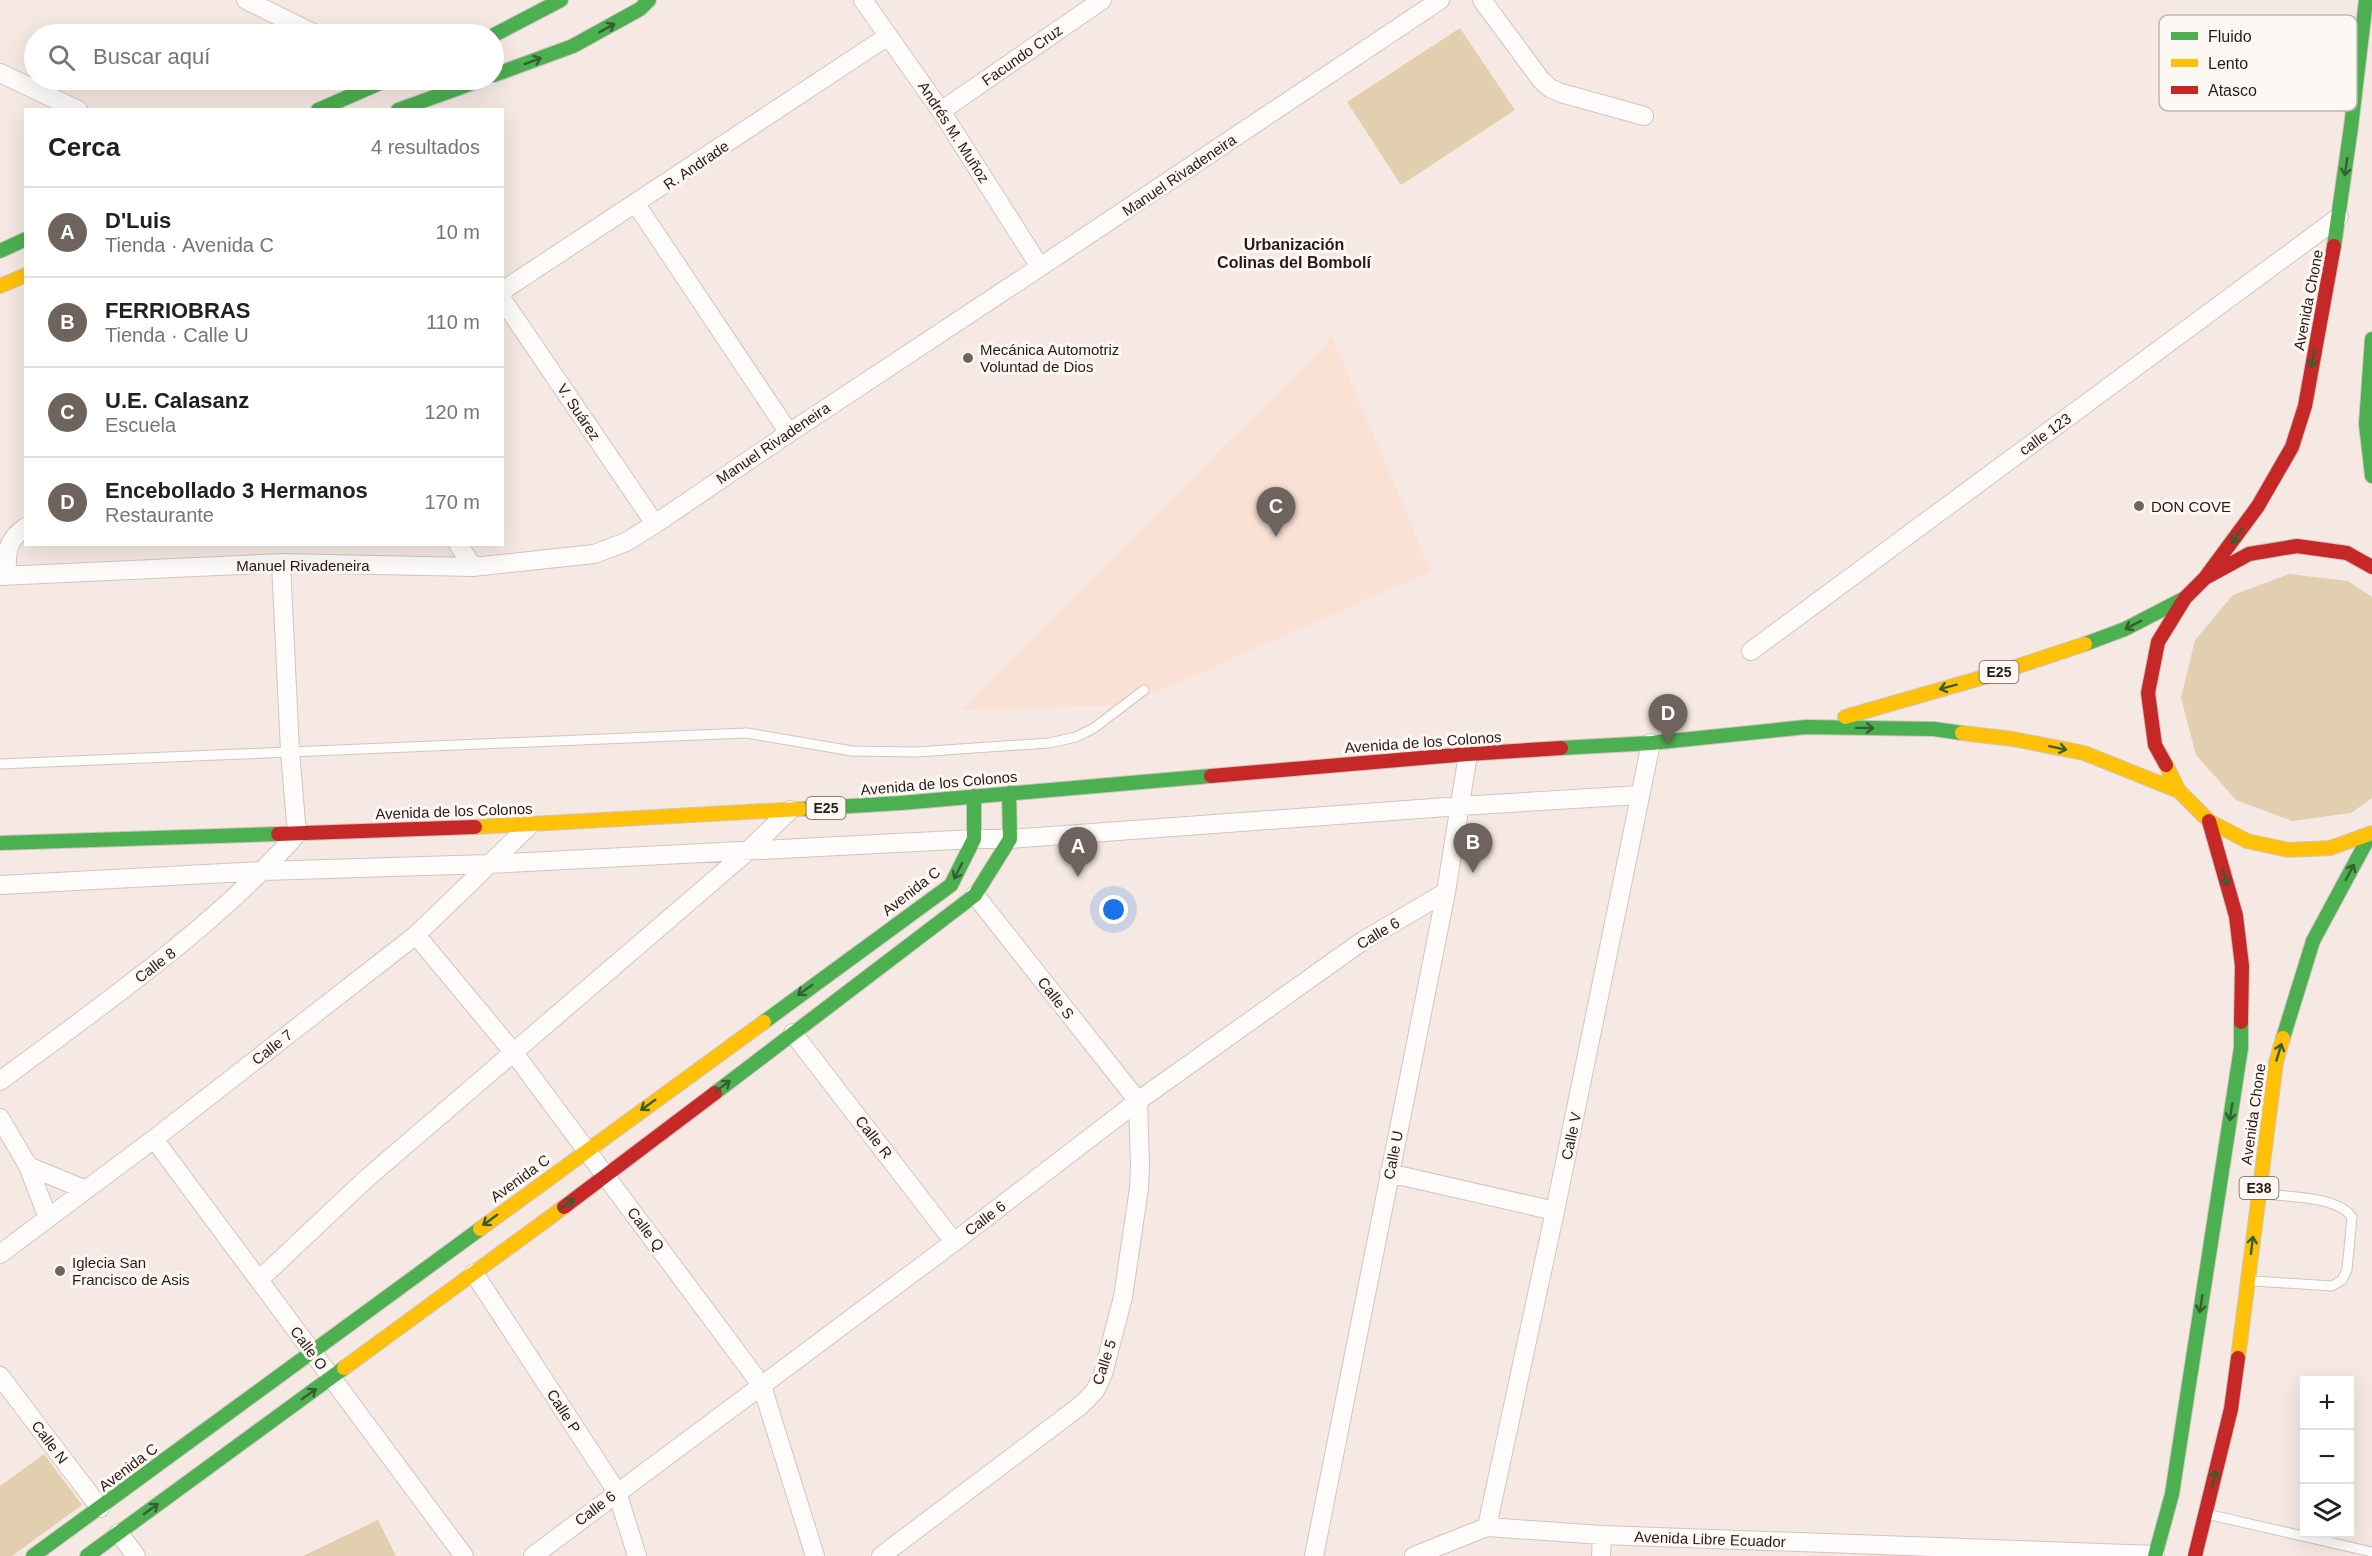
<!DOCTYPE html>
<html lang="es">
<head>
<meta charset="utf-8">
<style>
  :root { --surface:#fff; --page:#f6f6f6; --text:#202124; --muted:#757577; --line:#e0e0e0; --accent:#6f635e }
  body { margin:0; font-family:Arial,sans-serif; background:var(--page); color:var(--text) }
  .controls { position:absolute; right:18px; bottom:18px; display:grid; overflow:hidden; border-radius:0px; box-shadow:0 6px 24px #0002 }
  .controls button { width:54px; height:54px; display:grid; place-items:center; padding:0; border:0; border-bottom:2px solid var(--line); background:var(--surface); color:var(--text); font:30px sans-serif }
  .you { position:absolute; left:1114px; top:910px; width:21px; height:21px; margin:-15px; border:4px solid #fff; border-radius:50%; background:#1a73e8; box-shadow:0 0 0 9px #1a73e833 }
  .badge { display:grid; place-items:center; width:39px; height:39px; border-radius:50%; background:var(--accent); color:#fff; font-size:20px; font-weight:700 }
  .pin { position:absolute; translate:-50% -50px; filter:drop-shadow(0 2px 3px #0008) }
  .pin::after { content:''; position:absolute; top:32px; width:21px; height:18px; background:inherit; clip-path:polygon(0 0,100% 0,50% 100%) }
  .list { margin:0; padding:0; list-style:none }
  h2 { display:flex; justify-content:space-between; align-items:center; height:78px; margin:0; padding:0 24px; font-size:26px }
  h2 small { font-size:20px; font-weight:400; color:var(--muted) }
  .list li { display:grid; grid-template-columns:39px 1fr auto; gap:18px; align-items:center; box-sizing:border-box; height:90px; padding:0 24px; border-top:2px solid var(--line) }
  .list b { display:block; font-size:22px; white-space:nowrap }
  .list p { margin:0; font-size:20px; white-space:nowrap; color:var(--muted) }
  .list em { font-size:20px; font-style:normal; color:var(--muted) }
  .icon { flex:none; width:33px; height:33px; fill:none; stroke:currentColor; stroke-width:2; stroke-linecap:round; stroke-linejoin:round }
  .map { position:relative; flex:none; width:2372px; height:1556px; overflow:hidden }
  .search { position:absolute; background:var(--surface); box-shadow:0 6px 24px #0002; left:24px; top:24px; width:480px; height:66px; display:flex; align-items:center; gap:15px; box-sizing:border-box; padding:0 21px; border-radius:33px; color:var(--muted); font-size:22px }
  .panel { position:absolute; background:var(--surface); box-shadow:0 6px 24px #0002; left:24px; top:108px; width:480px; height:438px; border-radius:0px }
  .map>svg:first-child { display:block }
</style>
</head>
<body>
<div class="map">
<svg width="2372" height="1556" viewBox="0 0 2372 1556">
  <rect width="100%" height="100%" fill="#f6e9e3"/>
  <path fill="#fae1d4" d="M1332 337 1431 571 1128 705 962 710Z"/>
  <path fill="#e1cfb0" d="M1460 28 1515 110 1401 185 1347 102Z
    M2289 574 2348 581 2372 597V798L2351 813 2292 821 2236 800 2196 755 2181 698 2195 640 2233 595Z
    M44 1454 82 1505 12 1556H0V1486Z
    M378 1520 396 1556H303Z"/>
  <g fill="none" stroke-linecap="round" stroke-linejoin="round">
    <g stroke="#d0c5c0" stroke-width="11">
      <path id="lane" d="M0 764 747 733 852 751 916 752 1049 743 1076 737 1094 728 1144 690
        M2253 1281 2332 1286 2342 1280 2347 1270 2352 1217C2337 1196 2289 1197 2264 1194
        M2211 1515 2372 1552"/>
    </g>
    <g stroke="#d0c5c0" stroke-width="20">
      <path id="street" d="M246 0 315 34
        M863 0 941 111 1040 267
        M1482 0 1541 80 1550 88 1561 93 1644 116
        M0 73 78 110
        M941 111 1102 0
        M636 204 789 433
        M502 291 888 36
        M502 299 655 524
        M458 544 473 567
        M0 576 281 563 473 567 594 554 626 542 655 524 789 433 1040 267 1440 0
        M7 576C6 554 6 540 26 527
        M1751 651 2339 217
        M0 885 263 871 488 864 974 839H1010L1460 806 1640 795
        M416 935 514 1053 762 1386 815 1556
        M793 1033 954 1242
        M0 1081C103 1004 211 930 297 834L290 751 281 563
        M0 1118 28 1166 86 1190
        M154 1139 464 1556
        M28 1166 48 1218
        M1389 1173 1555 1211
        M0 1254 154 1139 416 935 529 826
        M474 1273 617 1492 637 1556
        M259 1280 366 1179 748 851 790 810
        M0 1376 100 1508
        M1487 1527 1555 1211 1651 743
        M119 1533 136 1556
        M533 1556 954 1242 1138 1101 1361 942 1446 892
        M881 1556 1080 1406 1095 1391 1103 1374 1123 1297 1139 1188 1140 1164 1138 1101 975 895
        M1314 1556 1446 892 1468 754
        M1414 1556 1487 1527 1602 1535 2155 1555
        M1601 1556 1602 1535"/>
    </g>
    <g stroke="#d0c5c0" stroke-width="16">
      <path id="fast" d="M494 35 561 0
        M494 75 573 46 640 9 649 0
        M318 110 387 80
        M398 110 481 80
        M2334 246 2351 127 2366 0
        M0 251 26 239
        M2372 339 2366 424 2372 476
        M2085 644 2125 629 2185 598
        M1561 748 1651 743 1806 727 1934 729 1962 733
        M801 809 901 803 1211 776
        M0 843 278 834
        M764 1022 951 885 974 839V796
        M2283 1038 2313 941 2370 835
        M715 1093 975 895 1010 839 1009 793
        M33 1556 480 1229
        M87 1556 344 1368
        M2155 1556 2172 1494 2241 1048V1022"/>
    </g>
    <g stroke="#d0c5c0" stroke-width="16">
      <path id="slow" d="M0 286 26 275
        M1845 717 1988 676 2085 644
        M1962 733 2013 739 2084 753 2179 791
        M2166 765 2179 791 2209 821 2247 841 2288 850 2330 848 2372 833
        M475 827 801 809
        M480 1229 764 1022
        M2238 1358 2276 1062 2283 1038
        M344 1368 564 1207"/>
    </g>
    <g stroke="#d0c5c0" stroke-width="16">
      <path id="jam" d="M2205 578 2258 506 2292 447 2305 406 2334 246
        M2166 765 2155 745 2148 693 2158 642 2185 598 2205 578 2249 554 2297 546 2347 553 2372 567
        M1211 776 1468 754 1561 748
        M2209 821 2236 916 2242 966 2241 1022
        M278 834 475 827
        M564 1207 715 1093
        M2195 1556 2231 1409 2238 1358"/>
    </g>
    <use href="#lane" stroke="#fefcfb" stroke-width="9"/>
    <use href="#street" stroke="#fefcfb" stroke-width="18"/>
    <use href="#fast" stroke="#4caf50" stroke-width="14"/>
    <use href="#slow" stroke="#ffc107" stroke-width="14"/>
    <use href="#jam" stroke="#c62828" stroke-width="14"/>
  </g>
  <defs><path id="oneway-shaft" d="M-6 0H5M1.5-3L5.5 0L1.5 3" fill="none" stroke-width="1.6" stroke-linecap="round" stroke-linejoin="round" transform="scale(1.5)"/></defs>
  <g stroke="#375e30">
    <use href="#oneway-shaft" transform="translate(607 28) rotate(-29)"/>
    <use href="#oneway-shaft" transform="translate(533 61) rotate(-20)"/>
    <use href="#oneway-shaft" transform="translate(2346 167) rotate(98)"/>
    <use href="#oneway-shaft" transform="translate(2313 359) rotate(102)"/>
    <use href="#oneway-shaft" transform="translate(2237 536) rotate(127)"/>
    <use href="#oneway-shaft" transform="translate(2133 625) rotate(153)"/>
    <use href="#oneway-shaft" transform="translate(1948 687) rotate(165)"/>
    <use href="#oneway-shaft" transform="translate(1865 728) rotate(1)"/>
    <use href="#oneway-shaft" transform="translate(2058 748) rotate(12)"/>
    <use href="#oneway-shaft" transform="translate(958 871) rotate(117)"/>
    <use href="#oneway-shaft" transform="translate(2350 872) rotate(-62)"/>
    <use href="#oneway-shaft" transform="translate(2225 877) rotate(74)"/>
    <use href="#oneway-shaft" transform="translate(805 990) rotate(144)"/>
    <use href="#oneway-shaft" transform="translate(2279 1052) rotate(-73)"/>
    <use href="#oneway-shaft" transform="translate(723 1086) rotate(-37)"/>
    <use href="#oneway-shaft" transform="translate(648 1105) rotate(144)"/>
    <use href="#oneway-shaft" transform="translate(2231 1112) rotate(99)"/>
    <use href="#oneway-shaft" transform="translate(567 1204) rotate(-36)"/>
    <use href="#oneway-shaft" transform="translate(490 1220) rotate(144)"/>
    <use href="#oneway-shaft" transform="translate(2252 1245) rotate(-83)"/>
    <use href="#oneway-shaft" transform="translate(2201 1304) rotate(99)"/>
    <use href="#oneway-shaft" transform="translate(309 1394) rotate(-36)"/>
    <use href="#oneway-shaft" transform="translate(2214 1479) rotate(-76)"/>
    <use href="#oneway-shaft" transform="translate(151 1509) rotate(-36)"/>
  </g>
  <g fill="#6f635e" stroke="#fef8f5" stroke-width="2">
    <circle cx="968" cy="358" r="6"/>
    <circle cx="2139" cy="506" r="6"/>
    <circle cx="60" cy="1271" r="6"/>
  </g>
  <g text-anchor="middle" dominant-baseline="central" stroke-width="6" stroke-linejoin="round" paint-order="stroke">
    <g fill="#fef8f5" stroke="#675d59" stroke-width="1.5">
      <rect x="1979.5" y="661" width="39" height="22" rx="4.5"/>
      <rect x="806.5" y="797" width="39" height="22" rx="4.5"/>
      <rect x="2239.5" y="1177" width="39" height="22" rx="4.5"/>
    </g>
    <g font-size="14" font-weight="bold" fill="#261b16">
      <text x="1999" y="672">E25</text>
      <text x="826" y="808">E25</text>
      <text x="2259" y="1188">E38</text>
    </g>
    <g font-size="15" fill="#261b16" stroke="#fef8f5">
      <text transform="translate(1022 55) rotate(-35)">Facundo Cruz</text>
      <text transform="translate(954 132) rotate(57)">Andrés M. Muñoz</text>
      <text transform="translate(696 165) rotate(-34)">R. Andrade</text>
      <text transform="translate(1179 175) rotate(-34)">Manuel Rivadeneira</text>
      <text transform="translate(2308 300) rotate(-79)">Avenida Chone</text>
      <text transform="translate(579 412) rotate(56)">V. Suárez</text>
      <text transform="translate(2045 434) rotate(-36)">calle 123</text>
      <text transform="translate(773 443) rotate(-34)">Manuel Rivadeneira</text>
      <text x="303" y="565">Manuel Rivadeneira</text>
      <text transform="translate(1423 742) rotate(-4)">Avenida de los Colonos</text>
      <text transform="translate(939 783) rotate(-5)">Avenida de los Colonos</text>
      <text transform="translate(454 811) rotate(-2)">Avenida de los Colonos</text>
      <text transform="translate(911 891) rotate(-38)">Avenida C</text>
      <text transform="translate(1378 933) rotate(-31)">Calle 6</text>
      <text transform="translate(155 965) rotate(-37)">Calle 8</text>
      <text transform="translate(1056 998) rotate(52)">Calle S</text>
      <text transform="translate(272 1047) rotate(-38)">Calle 7</text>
      <text transform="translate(2253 1114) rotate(-82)">Avenida Chone</text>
      <text transform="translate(1571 1136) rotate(-78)">Calle V</text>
      <text transform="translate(874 1137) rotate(52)">Calle R</text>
      <text transform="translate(1393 1155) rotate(-79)">Calle U</text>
      <text transform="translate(520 1178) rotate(-36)">Avenida C</text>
      <text transform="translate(985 1218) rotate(-37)">Calle 6</text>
      <text transform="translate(646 1229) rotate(53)">Calle Q</text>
      <text transform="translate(309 1348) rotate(53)">Calle O</text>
      <text transform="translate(1104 1362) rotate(-72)">Calle 5</text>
      <text transform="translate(564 1411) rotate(57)">Calle P</text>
      <text transform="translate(50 1442) rotate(53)">Calle N</text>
      <text transform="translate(128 1467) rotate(-37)">Avenida C</text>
      <text transform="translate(595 1508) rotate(-37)">Calle 6</text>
      <text transform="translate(1710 1539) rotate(2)">Avenida Libre Ecuador</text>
    </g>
    <g font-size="15" fill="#261b16" stroke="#fef8f5" text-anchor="start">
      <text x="980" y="349">Mecánica Automotriz<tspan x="980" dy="17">Voluntad de Dios</tspan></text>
      <text x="2151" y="506">DON COVE</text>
      <text x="72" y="1262">Iglecia San<tspan x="72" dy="17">Francisco de Asis</tspan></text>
    </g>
    <g font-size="16" font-weight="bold" fill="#261b16" stroke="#fef8f5">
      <text x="1294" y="244">Urbanización<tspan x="1294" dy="18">Colinas del Bombolí</tspan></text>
    </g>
  </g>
  <rect x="2159" y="15" width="198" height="96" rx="9" fill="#fef8f5" stroke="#bdb6b2" stroke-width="1.5"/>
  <rect x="2171" y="32" width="27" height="8" fill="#4caf50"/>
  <rect x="2171" y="59" width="27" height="8" fill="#ffc107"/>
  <rect x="2171" y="86" width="27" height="8" fill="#c62828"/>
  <g font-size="16" fill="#261b16">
    <text x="2208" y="42">Fluido</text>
    <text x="2208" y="69">Lento</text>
    <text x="2208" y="96">Atasco</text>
  </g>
</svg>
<div class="controls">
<button>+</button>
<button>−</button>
<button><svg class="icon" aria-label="layers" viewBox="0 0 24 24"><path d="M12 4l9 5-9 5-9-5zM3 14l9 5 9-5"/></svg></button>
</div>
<div class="you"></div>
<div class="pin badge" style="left:1078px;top:877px">A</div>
<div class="pin badge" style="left:1473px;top:873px">B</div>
<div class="pin badge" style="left:1276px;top:537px">C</div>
<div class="pin badge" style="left:1668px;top:744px">D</div>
<div class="search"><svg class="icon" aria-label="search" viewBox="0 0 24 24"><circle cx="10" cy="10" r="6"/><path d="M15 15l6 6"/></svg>Buscar aquí</div>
<section class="panel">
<h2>Cerca<small>4 resultados</small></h2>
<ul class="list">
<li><span class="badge">A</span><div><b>D'Luis</b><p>Tienda · Avenida C</p></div><em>10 m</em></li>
<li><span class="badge">B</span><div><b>FERRIOBRAS</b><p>Tienda · Calle U</p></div><em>110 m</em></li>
<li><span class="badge">C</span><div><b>U.E. Calasanz</b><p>Escuela</p></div><em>120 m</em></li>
<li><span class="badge">D</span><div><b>Encebollado 3 Hermanos</b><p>Restaurante</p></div><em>170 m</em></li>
</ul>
</section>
</div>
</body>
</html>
